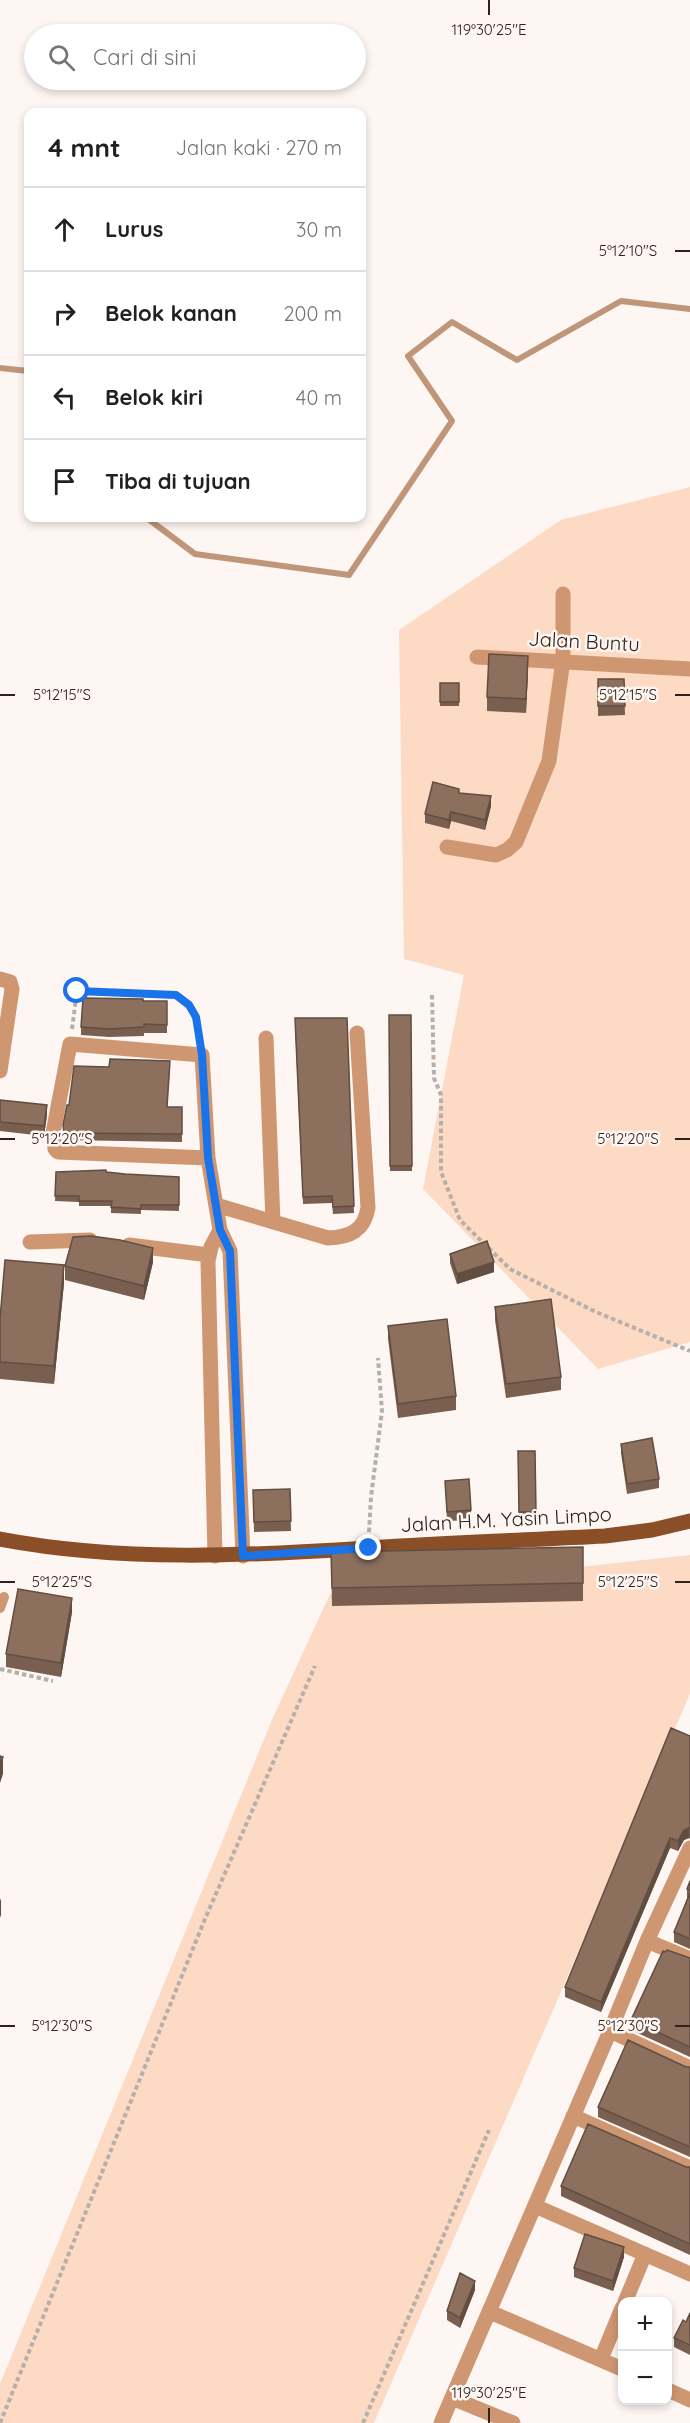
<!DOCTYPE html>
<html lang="id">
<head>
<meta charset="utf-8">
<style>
  :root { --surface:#fff; --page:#f2f2f2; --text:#202124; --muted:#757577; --line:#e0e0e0 }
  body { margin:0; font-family:Quicksand,sans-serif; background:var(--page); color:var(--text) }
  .controls { position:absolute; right:18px; bottom:18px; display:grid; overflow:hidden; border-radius:12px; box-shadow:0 3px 9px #0003 }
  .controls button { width:54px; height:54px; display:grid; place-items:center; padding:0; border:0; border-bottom:2px solid var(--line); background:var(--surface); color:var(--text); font:30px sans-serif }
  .stop { position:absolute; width:18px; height:18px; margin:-14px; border:4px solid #1a73e8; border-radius:50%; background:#fff }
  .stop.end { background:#1a73e8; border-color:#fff; box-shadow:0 2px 6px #0008 }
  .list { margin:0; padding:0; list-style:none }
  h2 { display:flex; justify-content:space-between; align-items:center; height:78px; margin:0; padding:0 24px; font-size:26px }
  h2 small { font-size:20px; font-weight:400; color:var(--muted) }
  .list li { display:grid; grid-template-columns:39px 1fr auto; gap:18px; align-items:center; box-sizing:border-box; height:84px; padding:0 24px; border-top:2px solid var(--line) }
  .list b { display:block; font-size:22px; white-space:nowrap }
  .list em { font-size:20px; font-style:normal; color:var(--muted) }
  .icon { flex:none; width:33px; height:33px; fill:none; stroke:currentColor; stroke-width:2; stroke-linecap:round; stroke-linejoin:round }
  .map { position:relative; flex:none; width:690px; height:2423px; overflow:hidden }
  .search { position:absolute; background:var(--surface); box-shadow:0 3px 9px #0003; left:24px; top:24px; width:342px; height:66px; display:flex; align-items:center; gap:15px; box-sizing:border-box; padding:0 21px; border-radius:33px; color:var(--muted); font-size:22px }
  .panel { position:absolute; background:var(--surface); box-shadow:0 3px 9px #0003; left:24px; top:108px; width:342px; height:414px; border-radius:12px }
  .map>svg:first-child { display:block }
</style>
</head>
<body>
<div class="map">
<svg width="690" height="2423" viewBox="0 0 690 2423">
  <rect width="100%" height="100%" fill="#fdf6f2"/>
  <path fill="#fddac4" d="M690 487V1342L598 1369 423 1189 464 975 404 959 399 630 561 520Z
    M690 1555V1694L374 2423H0V2384L271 1722 330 1594Z"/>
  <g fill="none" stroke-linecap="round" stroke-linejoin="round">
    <path stroke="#c0967b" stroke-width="6" d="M0 368 28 371
      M147 518 195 554 349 575 452 421 408 356 452 322 517 360 621 301 690 309"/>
    <path stroke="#b7afa9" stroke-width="4" stroke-dasharray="4.5 3" stroke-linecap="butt" d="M432 995 434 1078 441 1095V1172L460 1220 510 1269 596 1312 690 1351
      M72 1029 77 991 169 994C192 998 196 1019 199 1040
      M369 1532 371 1497 382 1411 378 1358
      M0 1669 53 1681
      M0 2423 205 1919 315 1666
      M363 2423 489 2130"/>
    <path stroke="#cf9672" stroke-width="10" d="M0 1608 4 1597"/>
    <path stroke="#cf9672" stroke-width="15" d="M477 657 690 669
      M447 847 496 855 507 850 516 842 549 761 563 660V594
      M0 979 10 982 12 989 0 1071
      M266 1038 273 1222
      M208 1158 58 1152 55 1149 53 1133 70 1044 202 1055 208 1158 220 1230 230 1251 243 1556
      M216 1205 328 1238C350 1237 364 1231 368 1208L357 1033
      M30 1242 90 1240
      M129 1245 209 1255
      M215 1556 208 1261 211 1247 220 1230
      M647 1941 690 1959
      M610 2031 690 2068
      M573 2116 690 2168
      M535 2206 690 2274
      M625 2302 645 2254
      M490 2312 622 2369
      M601 2359 622 2308
      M668 2390 690 2400
      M452 2398 513 2423
      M441 2423 610 2031 647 1941 690 1848"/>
    <path stroke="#8a4f26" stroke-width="15" d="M0 1539C122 1562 245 1556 368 1548 447 1543 526 1540 605 1536L652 1530 690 1521"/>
  </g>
  <path fill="#785f50" d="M528 670 526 713 487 711V697Z
    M598 679H624L625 715 598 716Z
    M440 683H459V706H440Z
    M459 793 491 806 485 830 451 821 449 829 425 823V814Z
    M143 1001H167V1033H144V1036L109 1037 81 1035V1027Z
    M389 1015H411L412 1171H390Z
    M347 1018 354 1213 333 1214 332 1203 303 1204 295 1026Z
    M170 1068 167 1107H182V1142L64 1140 63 1125 69 1105Z
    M0 1100 47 1115 44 1136 0 1131Z
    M56 1172H106L125 1174 179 1177V1211L141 1210V1214L111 1213V1206H79V1202L55 1201Z
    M450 1254 494 1272 457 1284 450 1263Z
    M153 1262 144 1300 65 1280V1266Z
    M64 1283 54 1384 0 1379V1319Z
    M495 1307 561 1377V1390L506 1398 495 1320Z
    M388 1326 456 1396V1410L398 1418 388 1339Z
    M621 1444 659 1479V1488L627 1494 621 1453Z
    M518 1451H535L536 1521H519Z
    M445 1481 471 1510V1520L447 1521Z
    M290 1489 291 1531 254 1532 253 1490Z
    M583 1547V1601L332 1606 331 1552Z
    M72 1612 61 1677 6 1667V1654Z
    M690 1736V1839L689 1838 684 1840 678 1851 670 1848 601 2012 565 1997V1987Z
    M690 1881V1949L674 1942V1932L687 1899V1889Z
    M690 1958V2057L631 2030V2020Z
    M686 2067H690V2157L598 2117V2107Z
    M686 2167H690V2255L561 2196V2186Z
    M624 2257 613 2291 574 2277V2268Z
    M475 2290 460 2328 447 2320V2311Z
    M690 2313V2355L674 2347V2338L686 2322Z"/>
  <path fill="#624e41" d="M528 656V670L526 713V699Z
    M491 796V806L485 830V820Z
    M451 812V821L449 829V820Z
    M47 1105V1115L44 1136V1126Z
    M153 1248V1262L144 1300V1286Z
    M494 1262V1272L457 1284V1274Z
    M64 1265V1283L54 1384V1366Z
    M72 1598V1612L61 1677V1663Z
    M3 1757V1774L0 1783V1766Z
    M689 1828V1838L684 1840 678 1851V1841L684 1830Z
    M670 1838V1848L601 2012V2002Z
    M1 1898V1915L0 1918V1901Z
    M624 2247V2257L613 2291V2281Z
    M475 2281V2290L460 2328V2318Z"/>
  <path fill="#8c6f5d" stroke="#624e41" stroke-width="1.5" d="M489 654 528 656 526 699 487 697Z
    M598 679H624L625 706H598Z
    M440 683H459V702H440Z
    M433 782 459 789V793L491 796 485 820 451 812 449 820 425 814Z
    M83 998 143 999V1001H167V1025L144 1024V1027L109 1029 81 1027Z
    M389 1015H411L412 1166H390Z
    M295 1018H347L354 1206 333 1207 332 1196 303 1197Z
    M110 1059 170 1061 167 1107H182V1134L64 1133 63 1125 67 1105H69L74 1066 109 1067Z
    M0 1100 47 1105 44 1126 0 1122Z
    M106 1170V1172L125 1174 179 1177V1205H141V1209L111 1207 112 1201H79V1196H55L56 1172Z
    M91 1236 120 1240 153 1248 144 1286 65 1266 73 1237Z
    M487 1241 494 1262 457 1274 450 1254Z
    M5 1260 64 1265 54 1366 0 1362V1319Z
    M551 1299 561 1377 506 1384 495 1307Z
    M447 1319 456 1396 398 1404 388 1326Z
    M652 1438 659 1479 627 1484 621 1444Z
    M518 1451H535L536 1512H519Z
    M469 1479 471 1510 447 1512 445 1481Z
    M290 1489 291 1521 254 1522 253 1490Z
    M583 1547V1583L332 1588 331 1552Z
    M18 1589 72 1598 61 1663 6 1654Z
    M671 1728 690 1736V1829L689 1828 684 1830 678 1841 670 1838 601 2002 565 1987Z
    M0 1756 3 1757 0 1766Z
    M690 1881V1890L687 1889Z
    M690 1893V1939L674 1932Z
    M667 1950 690 1958V2047L631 2020 663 1951 665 1952Z
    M628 2040 686 2067H690V2147L598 2107Z
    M588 2124 686 2167H690V2244L561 2186Z
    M585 2234 624 2247 613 2281 574 2268Z
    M460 2273 475 2281 460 2318 447 2311Z
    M690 2313V2345L674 2338 683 2320 686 2322Z"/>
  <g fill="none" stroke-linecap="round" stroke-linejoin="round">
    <path stroke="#1a73e8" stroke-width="8" d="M77 991 176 995 189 1005 196 1017 202 1055 208 1158 220 1230 230 1251 243 1556 369 1548"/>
  </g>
  <path fill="none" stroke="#2e221a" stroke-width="2" d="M489 0V15M675 251H690M0 695H15M675 695H690M0 1139H15M675 1139H690M0 1582H15M675 1582H690M0 2026H15M675 2026H690M489 2408V2423"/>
  <g text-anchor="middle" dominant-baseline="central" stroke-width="5" stroke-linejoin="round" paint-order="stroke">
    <g font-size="20" fill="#2e221a" stroke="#fdf6f2">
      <text transform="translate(584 641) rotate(3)">Jalan Buntu</text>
      <text transform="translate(506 1519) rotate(-3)">Jalan H.M. Yasin Limpo</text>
    </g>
  </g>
  <g font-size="15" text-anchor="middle" fill="#2e221a" stroke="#fdf6f2" stroke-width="5" stroke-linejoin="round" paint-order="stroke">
    <text x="489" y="35">119°30'25"E</text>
    <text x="628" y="256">5°12'10"S</text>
    <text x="62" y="700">5°12'15"S</text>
    <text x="628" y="700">5°12'15"S</text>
    <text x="62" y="1144">5°12'20"S</text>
    <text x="628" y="1144">5°12'20"S</text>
    <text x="62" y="1587">5°12'25"S</text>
    <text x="628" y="1587">5°12'25"S</text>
    <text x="62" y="2031">5°12'30"S</text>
    <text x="628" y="2031">5°12'30"S</text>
    <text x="489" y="2398">119°30'25"E</text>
  </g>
</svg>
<div class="controls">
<button>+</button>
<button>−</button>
</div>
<div class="stop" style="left:77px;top:991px"></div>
<div class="stop end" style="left:369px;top:1548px"></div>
<div class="search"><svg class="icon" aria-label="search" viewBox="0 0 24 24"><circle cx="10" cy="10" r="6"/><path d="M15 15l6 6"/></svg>Cari di sini</div>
<section class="panel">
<h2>4 mnt<small>Jalan kaki · 270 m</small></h2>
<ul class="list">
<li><svg class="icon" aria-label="ahead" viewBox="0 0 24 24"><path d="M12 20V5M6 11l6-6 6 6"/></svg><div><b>Lurus</b></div><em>30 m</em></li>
<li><svg class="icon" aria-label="right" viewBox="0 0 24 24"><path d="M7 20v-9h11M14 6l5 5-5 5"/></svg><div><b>Belok kanan</b></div><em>200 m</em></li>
<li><svg class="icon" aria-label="left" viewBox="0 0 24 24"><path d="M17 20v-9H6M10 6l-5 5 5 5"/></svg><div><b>Belok kiri</b></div><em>40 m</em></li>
<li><svg class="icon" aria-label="arrive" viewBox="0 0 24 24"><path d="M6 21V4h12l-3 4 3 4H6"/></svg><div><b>Tiba di tujuan</b></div></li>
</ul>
</section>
</div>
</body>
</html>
